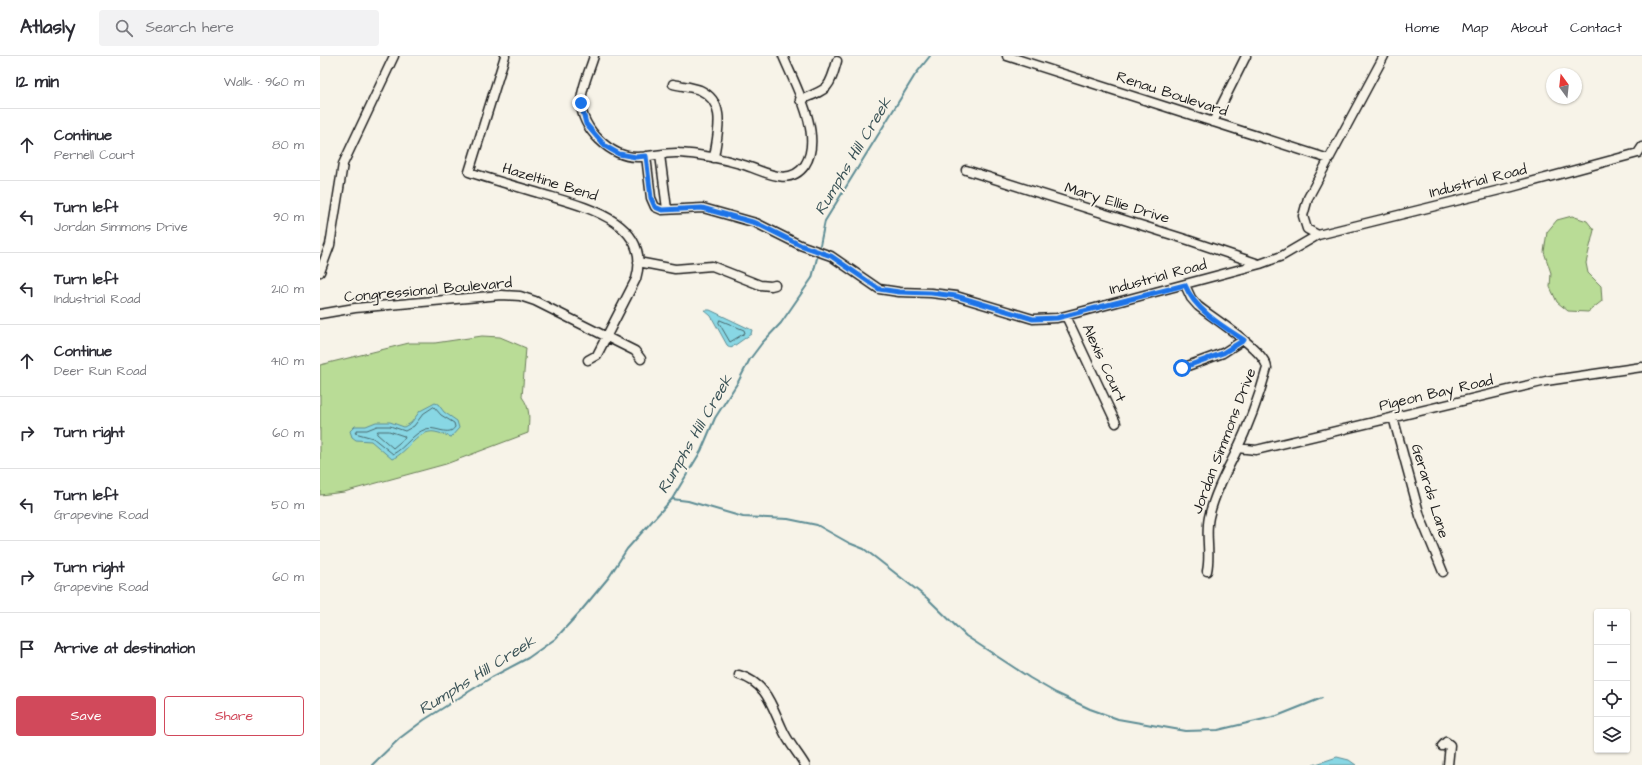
<!DOCTYPE html>
<html lang="en">
<head>
<meta charset="utf-8">
<style>
  :root { --surface:#fff; --page:#f2f2f3; --text:#2b2b33; --muted:#7c7c81; --line:#e1e1e2; --accent:#d1495b }
  body { margin:0; font-family:"Architects Daughter",sans-serif; background:var(--page); color:var(--text) }
  .controls { position:absolute; right:12px; bottom:12px; display:grid; overflow:hidden; border-radius:4px; box-shadow:0 1px 3px #0004 }
  .controls button { width:36px; height:36px; display:grid; place-items:center; padding:0; border:0; border-bottom:1px solid var(--line); background:var(--surface); color:var(--text); font:20px sans-serif }
  .compass { position:absolute; left:1226px; top:12px; width:36px; height:36px; border-radius:50%; background:var(--surface); box-shadow:0 1px 3px #0004; rotate:345deg }
  .stop { position:absolute; width:12px; height:12px; margin:-9px; border:3px solid #1a73e8; border-radius:50%; background:#fff }
  .stop.end { background:#1a73e8; border-color:#fff; box-shadow:0 1px 4px #0008 }
  .list { margin:0; padding:0; list-style:none }
  h2 { display:flex; justify-content:space-between; align-items:center; height:52px; margin:0; padding:0 16px; font-size:17px }
  h2 small { font-size:13px; font-weight:400; color:var(--muted) }
  .list li { display:grid; grid-template-columns:26px 1fr auto; gap:12px; align-items:center; box-sizing:border-box; height:72px; padding:0 16px; border-top:1px solid var(--line) }
  .list b { display:block; font-size:15px; white-space:nowrap }
  .list p { margin:0; font-size:13px; white-space:nowrap; color:var(--muted) }
  .list em { font-size:13px; font-style:normal; color:var(--muted) }
  .actions { display:flex; gap:8px; padding:12px 16px }
  .actions a { flex:1; padding:9px 0; border:1px solid var(--accent); border-radius:4px; text-align:center; font-size:14px; color:var(--accent) }
  .actions .main { background:var(--accent); color:#fff }
  .icon { flex:none; width:22px; height:22px; fill:none; stroke:currentColor; stroke-width:2; stroke-linecap:round; stroke-linejoin:round }
  .map { position:relative; flex:none; width:1322px; height:709px; overflow:hidden }
  header { display:flex; align-items:center; gap:24px; box-sizing:border-box; height:56px; padding:0 20px; background:var(--surface); border-bottom:1px solid var(--line) }
  header strong { font-size:19px }
  nav { display:flex; gap:22px; margin-inline-start:auto; font-size:14px }
  .search { width:280px; height:36px; background:var(--page); display:flex; align-items:center; gap:10px; box-sizing:border-box; padding:0 14px; border-radius:4px; color:var(--muted); font-size:15px }
  main { display:flex }
  aside { flex:1; background:var(--surface) }
  .map>svg:first-child { display:block }
</style>
</head>
<body>
<header>
<strong>Atlasly</strong>
<div class="search"><svg class="icon" aria-label="search" viewBox="0 0 24 24"><circle cx="10" cy="10" r="6"/><path d="M15 15l6 6"/></svg>Search here</div>
<nav><a>Home</a><a>Map</a><a>About</a><a>Contact</a></nav>
</header>
<main>
<aside>
<h2>12 min<small>Walk · 960 m</small></h2>
<ul class="list">
<li><svg class="icon" aria-label="ahead" viewBox="0 0 24 24"><path d="M12 20V5M6 11l6-6 6 6"/></svg><div><b>Continue</b><p>Pernell Court</p></div><em>80 m</em></li>
<li><svg class="icon" aria-label="left" viewBox="0 0 24 24"><path d="M17 20v-9H6M10 6l-5 5 5 5"/></svg><div><b>Turn left</b><p>Jordan Simmons Drive</p></div><em>90 m</em></li>
<li><svg class="icon" aria-label="left" viewBox="0 0 24 24"><path d="M17 20v-9H6M10 6l-5 5 5 5"/></svg><div><b>Turn left</b><p>Industrial Road</p></div><em>210 m</em></li>
<li><svg class="icon" aria-label="ahead" viewBox="0 0 24 24"><path d="M12 20V5M6 11l6-6 6 6"/></svg><div><b>Continue</b><p>Deer Run Road</p></div><em>410 m</em></li>
<li><svg class="icon" aria-label="right" viewBox="0 0 24 24"><path d="M7 20v-9h11M14 6l5 5-5 5"/></svg><div><b>Turn right</b></div><em>60 m</em></li>
<li><svg class="icon" aria-label="left" viewBox="0 0 24 24"><path d="M17 20v-9H6M10 6l-5 5 5 5"/></svg><div><b>Turn left</b><p>Grapevine Road</p></div><em>50 m</em></li>
<li><svg class="icon" aria-label="right" viewBox="0 0 24 24"><path d="M7 20v-9h11M14 6l5 5-5 5"/></svg><div><b>Turn right</b><p>Grapevine Road</p></div><em>60 m</em></li>
<li><svg class="icon" aria-label="arrive" viewBox="0 0 24 24"><path d="M6 21V4h12l-3 4 3 4H6"/></svg><div><b>Arrive at destination</b></div></li>
</ul>
<div class="actions"><a class="main">Save</a><a>Share</a></div>
</aside>
<div class="map">
<svg width="1322" height="709" viewBox="0 0 1322 709">
  <rect width="100%" height="100%" fill="#f7f3e8"/>
  <filter id="ink" filterUnits="userSpaceOnUse"><feTurbulence type="fractalNoise" baseFrequency=".025" numOctaves="2"/><feDisplacementMap in="SourceGraphic" scale="8" xChannelSelector="R" yChannelSelector="G"/><feConvolveMatrix kernelMatrix="1 2 1 2 8 2 1 2 1" color-interpolation-filters="sRGB"/></filter>
  <g filter="url(#ink)">
    <path fill="#b9dc96" stroke="#6a7c59" d="M1252 160 1267 165 1274 174 1266 207 1268 217 1281 230 1282 245 1268 256 1248 255 1237 246 1230 231 1231 217 1224 196 1227 176 1237 164Z
      M162 280 180 281 206 292 202 341C211 353 209 363 208 377L126 408 24 436 0 439V309L89 287H115Z"/>
    <path fill="#88d7e4" stroke="#5d8c94" d="M384 254H390L432 274 431 278 411 292 407 289 391 260Z
      M115 347 118 348 124 356 137 365 139 372 131 381C126 379 120 377 115 376 98 373 87 397 72 403L51 385 36 384 32 381 30 375 35 370H46L56 366H70L84 371 91 367 100 355Z
      M1017 701 1029 704 1036 709H993Z"/>
    <g fill="none" stroke-linecap="round" stroke-linejoin="round">
      <path stroke="#47676c" stroke-width="1" d="M400 264 424 274 425 277 410 286 399 267Z
        M114 351 121 359 134 367 135 371C129 381 116 370 106 373 93 377 85 392 73 398L53 382 35 377 37 374H47L57 370H70L85 375 94 370 103 358Z
        M58 375H69L84 380 85 382 73 392 57 378Z"/>
      <path stroke="#5d8c94" stroke-width="2" d="M499 194 505 165 595 19 610 0
        M352 443 368 445 423 461 468 463 497 469 529 487 544 493 556 502 607 542 646 580 710 622 736 637 770 653 798 663 866 675 898 674 957 660 1002 642
        M52 709 80 682 104 664 172 621 208 602 235 583 260 556 289 521 307 493 352 443 381 395 395 362 418 326 430 303 442 287 461 267 492 222 498 198"/>
      <g stroke="#1c1c1c" stroke-width="11">
        <path id="minor" d="M185 0 149 116C173 124 198 131 222 138 262 150 333 165 316 223L277 299 268 304
          M274 0C270 14 261 32 261 47 262 73 290 101 317 101 330 101 345 96 359 97 381 98 403 103 424 109 444 115 469 132 485 109 504 80 475 29 463 0
          M687 0 1009 103
          M1064 0 988 142 983 160 987 173 998 179 1192 131 1318 97 1322 91
          M353 28C361 30 372 31 380 34 408 47 397 78 394 102
          M480 44C508 33 509 34 517 5
          M893 66 926 0
          M340 99 347 153
          M326 100 331 142 335 151 342 154 383 152 436 167 480 189 511 200 559 233 579 236 611 237 636 240 713 263 737 262 760 256 940 208 962 200 998 179
          M646 114 868 184 939 208
          M318 206 355 213 392 210 440 229 451 230 455 229
          M0 216 10 189 23 108 74 0
          M865 229 871 242 878 250C894 263 945 294 947 312 939 341 928 371 915 398 905 418 894 439 889 461 885 480 891 497 887 515
          M0 258 35 252 181 239 200 240 215 245 315 295 321 303
          M746 260 796 367
          M862 312 903 297 923 284
          M1073 361 1100 460 1123 516
          M917 392 936 394 1226 325 1322 311
          M419 619C446 627 451 648 462 672 467 685 478 697 485 709
          M1122 690 1126 686 1130 689 1128 709"/>
      </g>
      <use href="#minor" stroke="#f7f3e8" stroke-width="8"/>
    </g>
  </g>
  <g fill="none" stroke-linecap="round" stroke-linejoin="round" filter="url(#ink)">
    <path stroke="#1a73e8" stroke-width="5" d="M261 47 266 68 285 90 299 98 316 101 326 100 331 142 335 151 342 154 382 152 436 167 480 189 511 200 559 233 579 236 611 237 636 240 713 263 737 262 865 229C875 254 902 270 924 284L903 297 862 312"/>
  </g>
  <g text-anchor="middle" dominant-baseline="central" stroke-width="4" stroke-linejoin="round" paint-order="stroke">
    <g font-size="15" fill="#1c1c1c" stroke="#f7f3e8">
      <text transform="translate(852 38) rotate(18)">Renau Boulevard</text>
      <text transform="translate(1158 125) rotate(-14)">Industrial Road</text>
      <text transform="translate(230 126) rotate(17)">Hazeltine Bend</text>
      <text transform="translate(797 147) rotate(17)">Mary Ellie Drive</text>
      <text transform="translate(838 221) rotate(-15)">Industrial Road</text>
      <text transform="translate(108 234) rotate(-5)">Congressional Boulevard</text>
      <text transform="translate(784 307) rotate(65)">Alexis Court</text>
      <text transform="translate(1116 337) rotate(-13)">Pigeon Bay Road</text>
      <text transform="translate(904 385) rotate(-69)">Jordan Simmons Drive</text>
      <text transform="translate(1110 435) rotate(73)">Gerards Lane</text>
    </g>
    <g font-size="16" font-style="italic" fill="#3c5458" stroke="#f7f3e8">
      <text transform="translate(533 100) rotate(-59)">Rumphs Hill Creek</text>
      <text transform="translate(375 378) rotate(-60)">Rumphs Hill Creek</text>
      <text transform="translate(157 619) rotate(-32)">Rumphs Hill Creek</text>
    </g>
  </g>
</svg>
<div class="controls">
<button>+</button>
<button>−</button>
<button><svg class="icon" aria-label="locate" viewBox="0 0 24 24"><circle cx="12" cy="12" r="6"/><path d="M12 2v4M12 18v4M2 12h4M18 12h4"/></svg></button>
<button><svg class="icon" aria-label="layers" viewBox="0 0 24 24"><path d="M12 4l9 5-9 5-9-5zM3 14l9 5 9-5"/></svg></button>
</div>
<svg class="compass" viewBox="-18 -18 36 36"><path d="M0-13l5 13h-10z" fill="#e53935"/><path d="M0 13l5-13h-10z" fill="#7c7c81"/></svg>
<div class="stop" style="left:862px;top:312px"></div>
<div class="stop end" style="left:261px;top:47px"></div>
</div>
</main>
</body>
</html>
